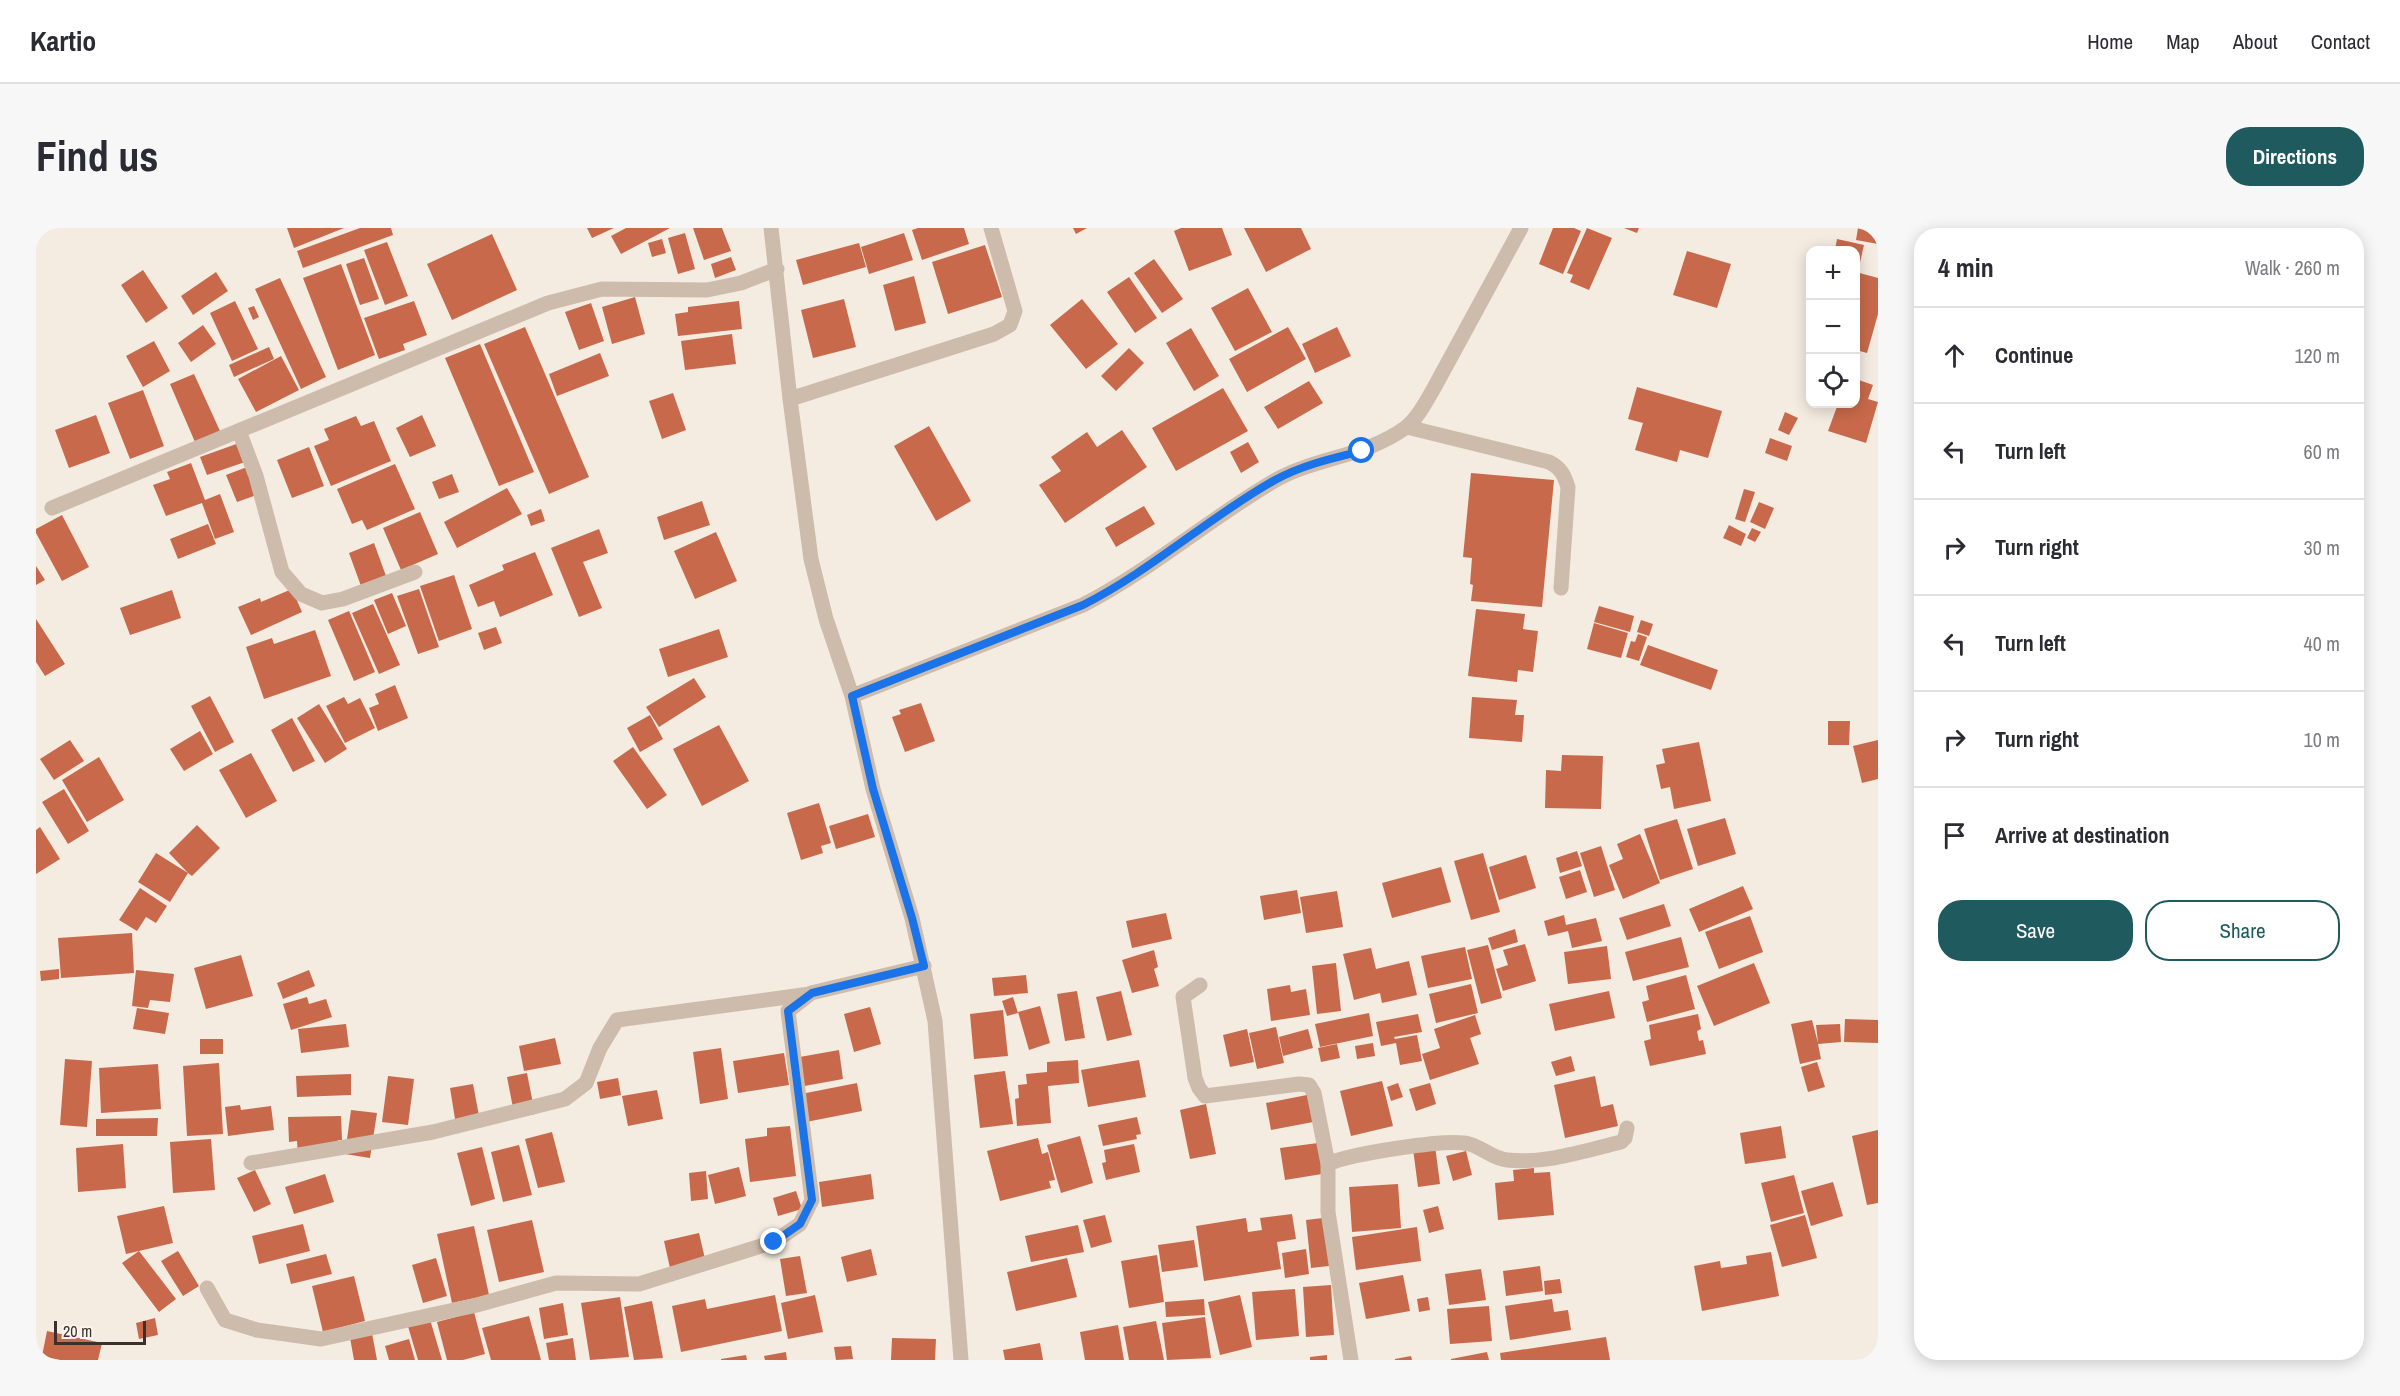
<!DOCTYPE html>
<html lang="en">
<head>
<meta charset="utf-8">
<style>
  :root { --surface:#fff; --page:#f7f7f7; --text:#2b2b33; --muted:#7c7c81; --line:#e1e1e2; --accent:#1f5a5e }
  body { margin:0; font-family:"Archivo Narrow",sans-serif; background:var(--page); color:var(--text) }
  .controls { position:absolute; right:18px; top:18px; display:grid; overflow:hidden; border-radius:12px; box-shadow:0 3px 15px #0003 }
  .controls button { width:54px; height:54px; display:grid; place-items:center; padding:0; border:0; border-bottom:2px solid var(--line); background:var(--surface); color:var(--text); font:30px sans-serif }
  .scale { position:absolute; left:18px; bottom:15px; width:92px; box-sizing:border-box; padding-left:6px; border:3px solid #3b302b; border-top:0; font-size:16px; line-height:21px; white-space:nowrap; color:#3b302b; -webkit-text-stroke:4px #fbf5ee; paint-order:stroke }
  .stop { position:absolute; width:18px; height:18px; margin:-14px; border:4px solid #1a73e8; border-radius:50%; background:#fff }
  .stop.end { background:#1a73e8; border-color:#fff; box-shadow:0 2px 6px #0008 }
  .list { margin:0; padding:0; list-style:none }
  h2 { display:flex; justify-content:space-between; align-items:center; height:78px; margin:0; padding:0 24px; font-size:26px }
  h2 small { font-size:20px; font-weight:400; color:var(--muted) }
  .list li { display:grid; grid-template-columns:39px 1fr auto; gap:18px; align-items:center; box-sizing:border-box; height:96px; padding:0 24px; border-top:2px solid var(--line) }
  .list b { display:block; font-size:22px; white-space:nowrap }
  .list em { font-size:20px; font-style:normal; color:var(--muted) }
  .actions { display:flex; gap:12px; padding:18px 24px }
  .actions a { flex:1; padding:14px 0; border:2px solid var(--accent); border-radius:24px; text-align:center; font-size:21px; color:var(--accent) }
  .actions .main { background:var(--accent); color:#fff }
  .icon { flex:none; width:33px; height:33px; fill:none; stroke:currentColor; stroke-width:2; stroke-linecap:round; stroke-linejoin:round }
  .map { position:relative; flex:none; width:1842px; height:1132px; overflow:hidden; border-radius:24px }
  header { display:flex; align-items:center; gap:36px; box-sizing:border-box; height:84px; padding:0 30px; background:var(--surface); border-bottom:2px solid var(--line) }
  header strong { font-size:28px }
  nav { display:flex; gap:33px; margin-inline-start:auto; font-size:21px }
  .intro { display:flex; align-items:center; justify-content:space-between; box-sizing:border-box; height:144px; padding:0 36px }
  h1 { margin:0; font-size:42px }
  .button { padding:15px 27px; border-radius:24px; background:var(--accent); color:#fff; font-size:21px; font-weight:700 }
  main { display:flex; gap:36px; padding:0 36px }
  aside { flex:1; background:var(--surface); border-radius:24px; box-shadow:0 3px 15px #0003 }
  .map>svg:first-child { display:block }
</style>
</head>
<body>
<header>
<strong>Kartio</strong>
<nav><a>Home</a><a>Map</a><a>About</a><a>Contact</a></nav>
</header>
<div class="intro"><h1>Find us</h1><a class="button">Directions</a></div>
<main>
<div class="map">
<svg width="1842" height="1132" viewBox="0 0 1842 1132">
  <rect width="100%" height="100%" fill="#f4ebe1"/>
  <path fill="#c8694b" d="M251 0H308L258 20Z
    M324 0H355L357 7 267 40 261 23Z
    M551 0H578L556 10Z
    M590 0H634L585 26 575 8Z
    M657 0H686L695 23 668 32Z
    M882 0H928L933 16 886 32 876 2Z
    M1037 0H1051L1040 6Z
    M1145 0H1186L1196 27 1153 43 1138 3Z
    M1208 0H1265L1275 21 1230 44Z
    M1517 0H1538L1545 3 1527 46 1503 36Z
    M1551 0 1576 10 1553 62 1534 54 1537 47 1531 45Z
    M1588 0H1603L1601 5Z
    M1822 0H1842V16L1820 12Z
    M649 5 659 41 642 46 632 10Z
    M868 5 877 32 833 46 825 19Z
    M456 6 481 62 416 92 391 36Z
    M626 11 630 25 616 29 612 15Z
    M1801 11 1828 17 1823 39 1820 38V22H1799Z
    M351 14 372 68 349 77 328 22Z
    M823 15 830 39 767 57 760 32Z
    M949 17 966 69 912 86 896 34Z
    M1651 23 1695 36 1681 80 1637 67Z
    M695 29 700 42 679 50 675 36Z
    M328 30 343 71 324 77 310 36Z
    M1118 31 1147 71 1126 85 1098 45Z
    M305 36 339 127 302 142 267 50Z
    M107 42 132 80 110 95 85 57Z
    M180 44 192 63 157 87 145 68Z
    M1820 44 1842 50V86L1831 125 1820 122Z
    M878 48 890 95 859 103 847 57Z
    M1093 49 1121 90 1099 105 1071 64Z
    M244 50 290 149 265 161 219 61Z
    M1212 60 1236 104 1199 123 1175 80Z
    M599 69 609 106 576 116 566 79Z
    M808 71 820 119 777 130 765 82Z
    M1046 71 1082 116 1050 141 1014 97Z
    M199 73 222 121 196 133 174 85Z
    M378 73 391 107 367 116 369 122 343 131 328 90Z
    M703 73 706 101 642 108 639 86 652 84V79Z
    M555 75 568 113 543 122 529 84Z
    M218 78 223 89 217 92 212 80Z
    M167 97 180 116 155 134 142 115Z
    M489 99 553 249 513 266 448 116Z
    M1252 99 1270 131 1211 164 1193 131Z
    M1301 99 1315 128 1279 145 1266 116Z
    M1155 100 1183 148 1158 163 1130 115Z
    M696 106 700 136 649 142 645 113Z
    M118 113 134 143 107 159 90 128Z
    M444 116 498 244 463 258 409 130Z
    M233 119 238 131 198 149 193 137Z
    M1093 120 1108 135 1080 163 1065 148Z
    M564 125 573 148 521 168 513 146Z
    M245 128 263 162 220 184 202 151Z
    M158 146 184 203 159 214 134 156Z
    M1820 151 1837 157 1832 171 1842 174 1830 215 1792 203 1802 176H1820Z
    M1273 153 1287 175 1242 201 1228 179Z
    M1601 159 1686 183 1672 230 1644 222 1641 234 1599 222 1607 195 1592 191Z
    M1187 160 1212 203 1140 243 1116 200Z
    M107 162 128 218 94 231 72 175Z
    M637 165 650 202 626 211 613 173Z
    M1749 184 1762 190 1753 207 1742 202Z
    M60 187 74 225 33 240 19 202Z
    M386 187 400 218 374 229 360 200Z
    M320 188 325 198 338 193 355 233 295 258 278 218 293 212 288 201Z
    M893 198 935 273 900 293 858 218Z
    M1086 202 1111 239 1029 295 1003 257 1025 243 1015 229 1051 204 1061 219Z
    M1734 210 1756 218 1751 233 1729 225Z
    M206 214 212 233 171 247 164 229Z
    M1212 214 1223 234 1205 245 1194 224Z
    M273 219 288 258 256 270 241 232Z
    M155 235 169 272 184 266 198 304 179 311 166 275 130 288 117 257 134 251 131 244Z
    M359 236 379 281 331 302 326 292 316 296 301 261Z
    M211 239 221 267 201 274 190 247Z
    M1435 245 1518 252 1506 379 1435 373 1437 357 1434 356 1436 330 1427 329Z
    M416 246 423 264 403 271 396 254Z
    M471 260 486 286 421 320 408 294Z
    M1708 261 1719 264 1709 294 1699 291Z
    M666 273 674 297 628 312 621 289Z
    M1723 274 1738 280 1729 301 1714 294Z
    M1108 278 1119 296 1080 319 1069 300Z
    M505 281 509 293 495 298 491 287Z
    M384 284 402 326 365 342 347 300Z
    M26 287 53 339 26 353 0 305V301Z
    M172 296 180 316 142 331 134 311Z
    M1693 297 1710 306 1705 318 1687 310Z
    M1716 300 1725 304 1719 314 1711 310Z
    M563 301 572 325 547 334 566 380 543 389 515 320Z
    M680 304 701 353 659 371 638 323Z
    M338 315 350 348 325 358 313 325Z
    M499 324 517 367 464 389 458 373 442 379 433 357 468 342 466 337Z
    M0 338 9 352 0 357Z
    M418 347 436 401 403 413 384 358Z
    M256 361 266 384 215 407 202 379 224 370 225 374Z
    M383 361 403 419 382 426 361 368Z
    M136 362 145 390 94 407 84 380Z
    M356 365 370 398 352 406 338 372Z
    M337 376 364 437 343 446 316 385Z
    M1563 378 1598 388 1594 404 1558 394Z
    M1440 381 1489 386 1487 401 1502 403 1497 444 1482 442 1481 454 1432 448Z
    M313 383 339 444 318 453 292 392Z
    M0 391 29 436 9 448 0 434Z
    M1605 392 1617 396 1613 408 1601 404Z
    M1558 395 1592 405 1585 430 1551 421Z
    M460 399 466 415 448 422 442 405Z
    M683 401 692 429 632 449 623 421Z
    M279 402 295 448 228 471 210 419 236 410 238 416Z
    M1602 406 1611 409 1603 433 1590 429 1595 413 1599 414Z
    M1612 417 1682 442 1675 462 1604 437Z
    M658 450 670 469 623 499 610 479Z
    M359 457 372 490 342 503 333 480 343 476 339 466Z
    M174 468 198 514 179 524 155 478Z
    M308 469 312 476 324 470 339 500 309 515 290 478Z
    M1436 469 1481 472 1479 487H1488L1486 514 1433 510Z
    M885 475 899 513 869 524 856 489 865 486 863 482Z
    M283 476 311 521 289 535 261 490Z
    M614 487 627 511 604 524 591 500Z
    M256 490 279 533 257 544 235 502Z
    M1792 493H1814L1813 517H1792Z
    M683 497 713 553 666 578 637 521Z
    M164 503 177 526 148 543 134 521Z
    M34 512 48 533 18 552 4 531Z
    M1842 512V551L1826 555 1817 518Z
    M1663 514 1675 573 1638 581 1634 559 1625 561 1620 537 1629 535 1626 521Z
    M597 519 631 567 611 581 577 533Z
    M215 525 241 573 210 590 183 542Z
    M1526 527 1567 528 1565 581 1509 580 1510 542 1525 543Z
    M63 529 88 572 51 594 26 552Z
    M28 561 53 603 32 616 6 574Z
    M783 575 795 615 785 618 787 625 765 632 751 585Z
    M832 586 839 609 800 621 793 598Z
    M1689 590 1700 626 1662 638 1651 601Z
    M1641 591 1657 641 1624 652 1608 601Z
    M161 597 184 620 156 648 152 645 134 674 102 654 120 625 152 645 133 625Z
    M4 599 24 631 0 646V602Z
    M1604 606 1624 655 1587 671 1573 637 1587 631 1581 616Z
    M1565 618 1579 662 1558 669 1544 625Z
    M1541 623 1546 638 1524 645 1520 630Z
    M1447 625 1464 684 1435 692 1418 633Z
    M1490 627 1500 660 1463 672 1453 639Z
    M1405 639 1415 674 1356 690 1346 655Z
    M1544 642 1551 664 1530 671 1523 649Z
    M1707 658 1717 681 1663 704 1653 681Z
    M104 660 131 678 120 695 110 689 101 703 83 692Z
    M1261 662 1265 685 1228 692 1224 668Z
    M1301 663 1307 699 1270 705 1264 669Z
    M1628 676 1635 698 1591 712 1583 690Z
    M1130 685 1136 711 1096 720 1090 693Z
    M1528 687 1530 697 1560 690 1566 713 1536 720 1532 703 1512 708 1508 693Z
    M1714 688 1727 724 1683 741 1669 704Z
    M1479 701 1482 714 1456 722 1452 710Z
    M96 705 98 745 25 750 22 710Z
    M1645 709 1653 739 1597 753 1589 724Z
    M1489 716 1500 753 1467 763 1460 741 1472 737 1467 722Z
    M1452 717 1466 770 1445 776 1431 722Z
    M1571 718 1575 751 1532 756 1528 724Z
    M1429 719 1436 751 1392 760 1385 728Z
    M1335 720 1340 741 1373 733 1381 767 1346 775 1344 765 1318 772 1307 726Z
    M1118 722 1122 739 1118 741 1123 758 1096 765 1086 732Z
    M205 727 217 768 170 781 158 740Z
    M1300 735 1305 783 1281 786 1276 738Z
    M1718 735 1734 775 1678 798 1661 758Z
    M23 741V751L5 753 4 743Z
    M100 742 138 746 134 774 114 772 112 780 96 778Z
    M273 742 279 758 247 771 241 755Z
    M990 747 992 765 958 768 956 750Z
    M1650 747 1659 781 1611 794 1606 774 1613 772 1610 758Z
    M1435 756 1442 785 1400 795 1393 766Z
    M1254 757 1255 764 1270 761 1274 787 1235 793 1231 761Z
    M1041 763 1049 810 1029 813 1021 766Z
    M1085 763 1096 807 1071 813 1060 769Z
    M1573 763 1579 790 1519 803 1513 776Z
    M271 769 273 776 290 771 296 789 255 802 247 776Z
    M977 769 982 785 971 788 966 773Z
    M1004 778 1014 815 993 822 982 784Z
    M834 779 845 816 818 824 808 786Z
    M101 780 133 785 129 806 97 801Z
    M967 782 972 828 938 831 934 786Z
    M1333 785 1337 808 1284 819 1279 796Z
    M1382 786 1386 804 1358 809 1359 811 1381 807 1386 833 1364 837 1360 815 1345 818 1340 794Z
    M1662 786 1665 801 1661 803 1663 813 1667 812 1670 826 1614 838 1608 813 1615 811 1613 797Z
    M1439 787 1445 806 1434 810 1443 836 1394 852 1386 826 1404 820 1398 801Z
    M1809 791 1842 792V815L1808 814Z
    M1776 792 1782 815 1780 797 1804 796 1805 814 1782 816 1785 831 1764 836 1755 796Z
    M310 796 313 819 265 825 262 801Z
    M1240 799 1248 835 1221 841 1213 805Z
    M1211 801 1218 834 1194 839 1187 807Z
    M1272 801 1277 820 1247 828 1243 809Z
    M519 810 525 836 488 843 483 818Z
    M164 811H187V826H164Z
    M1337 815 1339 828 1321 831 1319 818Z
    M1301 816 1304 830 1285 834 1282 820Z
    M685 820 692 871 664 876 657 824Z
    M803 822 807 851 763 859 758 830Z
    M748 825 753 857 702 865 697 833Z
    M1535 828 1539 843 1520 848 1515 834Z
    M29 831 56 833 51 899 24 897Z
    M1042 832 1043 855 1012 858 1015 895 981 898 979 871 983 870 982 857 991 856 990 846 1011 844V834Z
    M1103 832 1110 869 1052 879 1045 842Z
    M1781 834 1789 859 1772 864 1765 839Z
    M183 835 187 906 151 908 147 838Z
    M122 836 125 881 65 885 63 840Z
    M969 843 977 896 944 900 938 847Z
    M491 845 499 886 479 890 471 849Z
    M315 846V867L261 869 260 848Z
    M352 848 378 851 372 897 346 894Z
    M1559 848 1565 879 1577 876 1582 898 1529 910 1518 857Z
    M582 850 585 867 564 871 561 854Z
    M1346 853 1357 898 1315 908 1304 863Z
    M821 855 826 883 770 894 765 866Z
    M1362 855 1367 869 1355 873 1351 859Z
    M1394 855 1400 876 1380 883 1373 861Z
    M437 856 444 893 420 897 414 860Z
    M621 862 627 891 592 898 586 868Z
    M1271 867 1277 894 1235 902 1230 875Z
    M1170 876 1180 926 1154 931 1144 882Z
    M204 877 205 882 235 878 238 902 192 908 189 879Z
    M315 882 341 885 334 930 309 926Z
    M305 888 306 912H302L304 925 262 929 261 913 253 914 252 889Z
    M1101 889 1105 906 1100 907 1101 911 1067 918 1062 897Z
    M122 890 121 908H60V891Z
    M754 898 760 948 714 954 709 911 731 908V900Z
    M1745 898 1750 930 1709 936 1704 905Z
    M1842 902V975L1831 977 1816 908Z
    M516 904 529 954 502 960 489 911Z
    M1044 908 1057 955 1025 965 1011 917Z
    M1002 910 1006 926 1012 924 1019 952 1013 953 1015 960 964 973 951 923Z
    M175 911 179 962 137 965 134 914Z
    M1282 915 1286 946 1249 952 1244 920Z
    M87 916 90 960 42 964 40 920Z
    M1098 916 1104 944 1070 952 1066 935 1070 934 1068 922Z
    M483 917 496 967 467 974 455 924Z
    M1399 918 1404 956 1382 959 1377 921Z
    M446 919 459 971 435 978 421 925Z
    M1430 923 1436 947 1417 953 1410 928Z
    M703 939 710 968 679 976 672 947Z
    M1498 940V945L1514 944 1518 987 1462 992 1459 955 1478 953 1477 942Z
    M219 942 235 976 218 984 201 950Z
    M670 943 672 971 655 973 653 945Z
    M289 946 298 974 258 986 249 959Z
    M835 946 838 971 786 979 783 954Z
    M1758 947 1768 985 1735 994 1725 955Z
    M1797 954 1807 988 1775 998 1765 963Z
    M1362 956 1365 1000 1316 1004 1313 959Z
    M760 963 766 981 742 988 737 970Z
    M128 978 137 1015 103 1023 140 1071 123 1084 86 1035 103 1023 90 1026 81 988Z
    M1402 978 1408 1001 1393 1005 1387 982Z
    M1256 986 1260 1011 1241 1014 1245 1041 1168 1053 1160 998 1210 990 1212 1004 1226 1002 1224 990Z
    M1069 987 1076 1014 1055 1020 1047 992Z
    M1769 987 1781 1030 1746 1039 1734 997Z
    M1295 989 1301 1037 1275 1040 1270 992Z
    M496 992 508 1044 463 1054 451 1002Z
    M267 996 274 1023 223 1036 216 1008Z
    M1042 997 1048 1024 995 1034 989 1008Z
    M438 998 453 1067 416 1075 401 1006Z
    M1381 999 1385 1033 1320 1042 1316 1009Z
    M663 1005 669 1031 634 1040 628 1013Z
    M1158 1012 1162 1039 1126 1044 1122 1017Z
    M835 1021 841 1047 811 1054 805 1029Z
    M1270 1021 1273 1046 1249 1050 1246 1025Z
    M142 1023 163 1058 147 1068 125 1033Z
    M1735 1024 1743 1068 1666 1083 1658 1038 1684 1033 1685 1040 1711 1036 1710 1028Z
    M290 1026 296 1046 255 1056 250 1036Z
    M1121 1027 1128 1074 1093 1080 1085 1033Z
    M764 1028 771 1065 750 1068 744 1031Z
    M400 1030 411 1068 387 1075 376 1037Z
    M1031 1030 1041 1069 980 1083 971 1044Z
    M1504 1038 1507 1063 1470 1068 1467 1043Z
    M1445 1041 1450 1072 1413 1077 1409 1046Z
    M1367 1047 1374 1083 1330 1091 1323 1055Z
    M318 1048 329 1093 287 1104 276 1058Z
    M1524 1051 1526 1065 1509 1067 1508 1053Z
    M1295 1057 1298 1107 1270 1109 1267 1059Z
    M1259 1061 1263 1108 1220 1112 1216 1064Z
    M739 1067 746 1103 645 1124 636 1078 669 1071 671 1081Z
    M779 1067 787 1104 752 1111 745 1075Z
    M1204 1067 1216 1119 1184 1127 1172 1074Z
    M584 1069 593 1129 554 1132 545 1075Z
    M1392 1069 1394 1082 1383 1084 1381 1071Z
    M1168 1071 1169 1087 1130 1089 1129 1074Z
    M1516 1071 1518 1084 1532 1082 1535 1102 1474 1112 1469 1078Z
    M616 1073 627 1130 598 1132 588 1079Z
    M527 1075 532 1107 508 1111 503 1080Z
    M1453 1078 1456 1113 1414 1116 1411 1081Z
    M438 1084 449 1126 427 1132H411L401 1094Z
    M393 1088 406 1132H382L371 1095Z
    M493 1088 505 1132H455L446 1100Z
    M1169 1089 1175 1130 1131 1132 1126 1095Z
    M119 1090 122 1107 103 1111 100 1095Z
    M1120 1093 1128 1132H1093L1087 1099Z
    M1082 1097 1088 1132H1049L1044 1104Z
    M335 1100 341 1132H318L313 1104Z
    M11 1103 66 1115 62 1132H24L6 1128Z
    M1570 1109 1574 1132H1465L1464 1125Z
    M537 1110 540 1132H513L510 1115Z
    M856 1110 900 1111 899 1132H855Z
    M373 1111 379 1132H353L349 1118Z
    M1004 1115 1007 1132H969L967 1122Z
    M815 1118 817 1131 800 1132 798 1119Z
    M750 1124 751 1132H729L728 1128Z
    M1451 1124 1453 1132H1415V1131Z
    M710 1127 711 1132H685V1131Z
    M1291 1127V1132H1274V1129Z
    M1375 1128 1376 1132H1359V1131Z"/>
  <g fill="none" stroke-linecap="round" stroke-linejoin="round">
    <path stroke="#cdbbac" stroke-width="15" d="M735 0 754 171 775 331 790 391 816 468 837 561 876 690 899 793 925 1132
      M754 171 958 106 974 97 979 83 955 0
      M1371 199 1513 234C1525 240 1528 247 1532 259L1525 360
      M203 203 220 248 246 344 265 366 286 375 307 371 379 344
      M16 280 512 75 566 61 671 62 705 55 741 41
      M816 468 1047 377C1115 342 1173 291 1238 253 1280 229 1329 229 1369 200 1381 191 1390 174 1398 160L1485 0
      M1164 757 1147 769 1159 850 1163 860 1169 868 1263 856 1273 857 1278 865 1292 936V984L1315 1132
      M215 935 397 904 529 871 550 855 564 820 581 792 774 766
      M1292 936C1313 926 1413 910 1433 916 1446 919 1457 931 1471 932 1510 936 1548 923 1585 914L1589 910 1591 900
      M171 1060 189 1092 221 1102 285 1111 441 1077 520 1055 603 1056 738 1014 764 996 776 972 752 783 775 765 888 738"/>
  </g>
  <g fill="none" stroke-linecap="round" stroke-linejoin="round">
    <path stroke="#1a73e8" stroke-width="8" d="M738 1014 764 996 776 972 752 783 776 765 888 738 876 690 837 561 816 468 1047 377C1116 342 1173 289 1239 252 1266 237 1297 230 1326 223"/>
  </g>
</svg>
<div class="controls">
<button>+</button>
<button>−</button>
<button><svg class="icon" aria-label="locate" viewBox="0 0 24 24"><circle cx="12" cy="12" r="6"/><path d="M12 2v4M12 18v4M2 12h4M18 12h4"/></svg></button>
</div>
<div class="scale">20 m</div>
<div class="stop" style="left:1326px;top:223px"></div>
<div class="stop end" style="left:738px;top:1014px"></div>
</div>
<aside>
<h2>4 min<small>Walk · 260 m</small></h2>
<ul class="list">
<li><svg class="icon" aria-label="ahead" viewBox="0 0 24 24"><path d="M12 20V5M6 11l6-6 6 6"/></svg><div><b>Continue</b></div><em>120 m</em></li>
<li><svg class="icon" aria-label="left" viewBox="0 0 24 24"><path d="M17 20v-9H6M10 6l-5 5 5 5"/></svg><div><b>Turn left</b></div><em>60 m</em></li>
<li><svg class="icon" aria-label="right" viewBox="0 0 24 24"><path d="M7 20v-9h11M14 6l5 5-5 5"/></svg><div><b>Turn right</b></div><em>30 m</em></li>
<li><svg class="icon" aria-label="left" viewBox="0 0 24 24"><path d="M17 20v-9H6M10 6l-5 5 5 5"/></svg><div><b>Turn left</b></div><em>40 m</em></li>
<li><svg class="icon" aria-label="right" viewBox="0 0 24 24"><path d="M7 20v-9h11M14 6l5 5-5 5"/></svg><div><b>Turn right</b></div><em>10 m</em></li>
<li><svg class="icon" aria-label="arrive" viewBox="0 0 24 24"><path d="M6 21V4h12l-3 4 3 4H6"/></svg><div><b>Arrive at destination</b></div></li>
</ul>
<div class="actions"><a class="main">Save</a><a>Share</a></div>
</aside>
</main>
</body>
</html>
